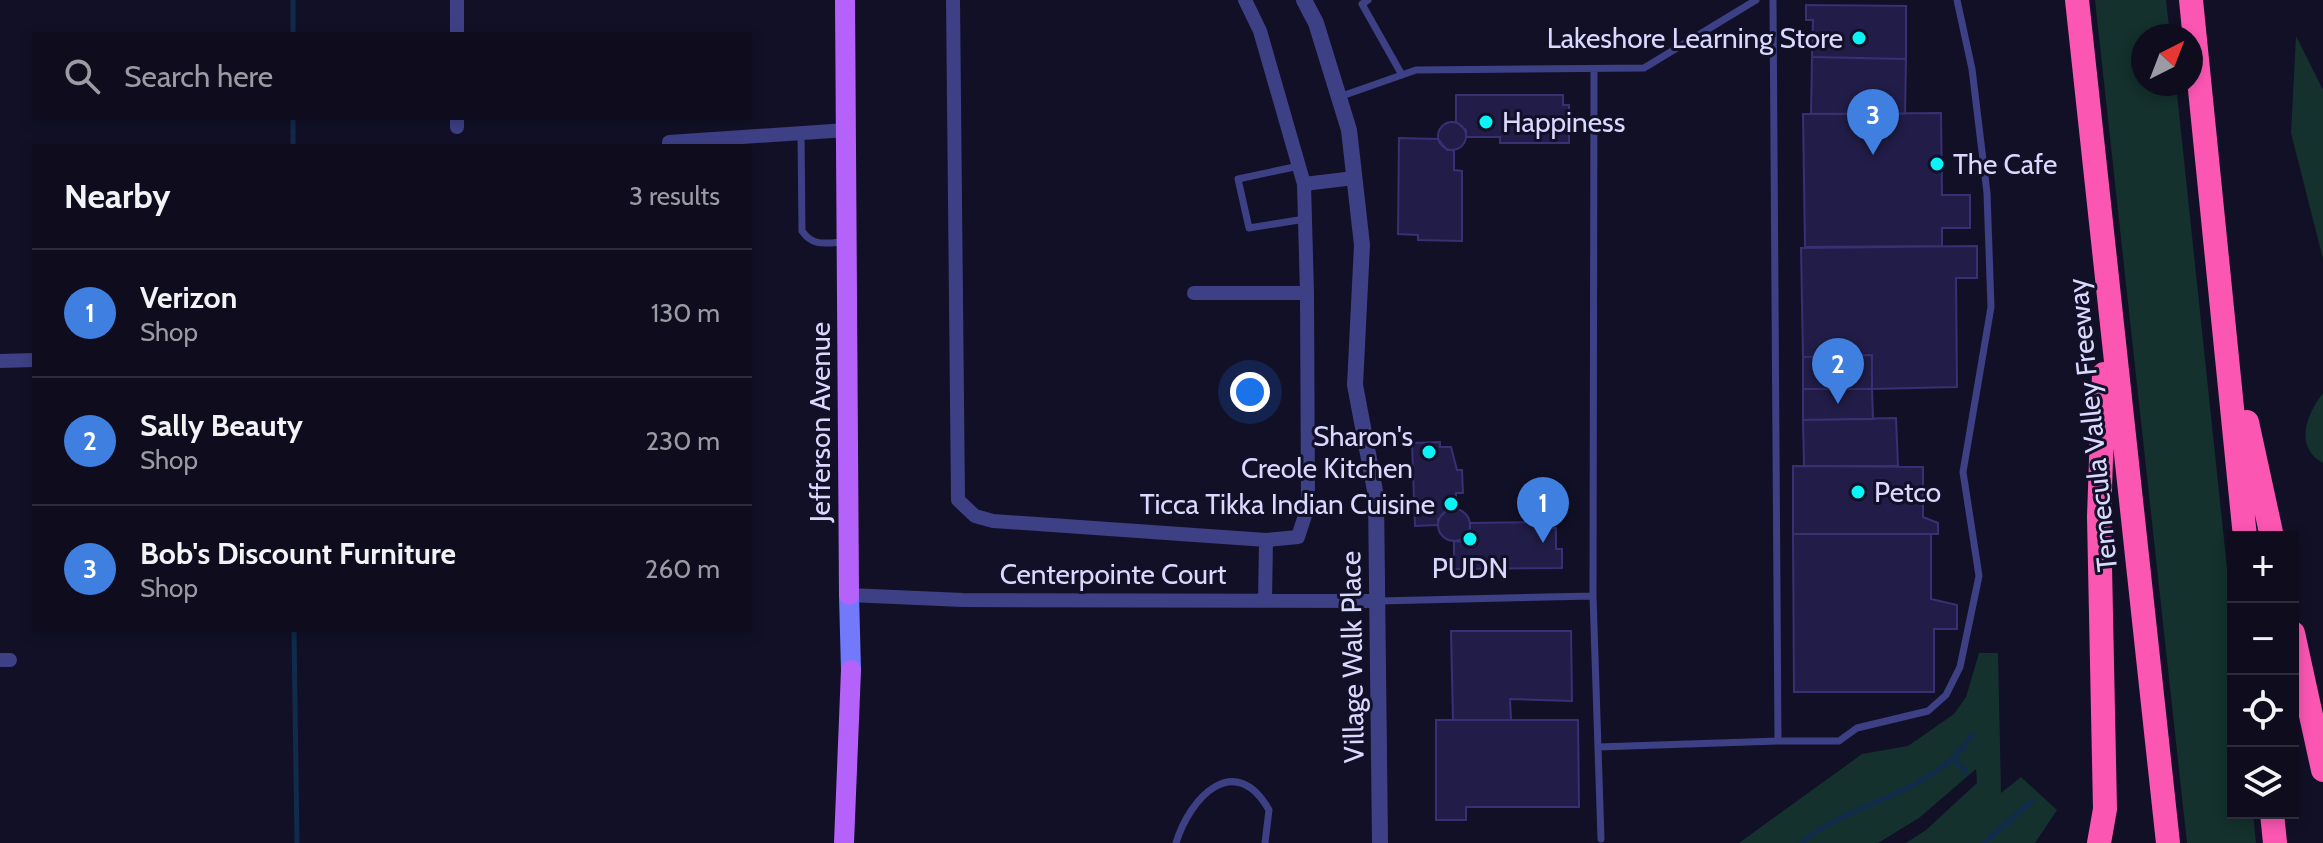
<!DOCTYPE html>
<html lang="en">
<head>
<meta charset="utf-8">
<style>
  :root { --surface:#0e0c1d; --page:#1c1a2a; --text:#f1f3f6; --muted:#9b9ba4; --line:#2e2c3b; --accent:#0af4f8 }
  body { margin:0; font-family:Cabin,sans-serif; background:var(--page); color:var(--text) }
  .controls { position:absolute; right:24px; bottom:24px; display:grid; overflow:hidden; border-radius:0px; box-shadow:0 4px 12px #0003 }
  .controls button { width:72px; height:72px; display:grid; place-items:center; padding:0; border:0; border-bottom:2px solid var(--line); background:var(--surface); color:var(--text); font:40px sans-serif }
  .compass { position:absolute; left:2131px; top:24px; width:72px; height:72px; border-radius:50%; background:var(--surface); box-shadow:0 4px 12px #0003; rotate:42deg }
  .you { position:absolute; left:1250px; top:392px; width:28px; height:28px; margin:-20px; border:6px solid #fff; border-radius:50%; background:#1a73e8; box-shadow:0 0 0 12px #1a73e833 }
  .badge { display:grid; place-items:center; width:52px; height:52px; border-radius:50%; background:var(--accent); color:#fff; font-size:26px; font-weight:700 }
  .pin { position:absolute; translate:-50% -66px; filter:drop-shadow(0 2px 4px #0008) }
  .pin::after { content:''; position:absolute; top:42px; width:28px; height:24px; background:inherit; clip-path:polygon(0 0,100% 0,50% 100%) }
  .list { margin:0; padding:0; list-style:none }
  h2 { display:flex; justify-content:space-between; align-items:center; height:104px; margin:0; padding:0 32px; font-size:34px }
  h2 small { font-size:26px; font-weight:400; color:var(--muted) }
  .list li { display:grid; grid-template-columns:52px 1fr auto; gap:24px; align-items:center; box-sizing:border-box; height:128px; padding:0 32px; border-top:2px solid var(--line) }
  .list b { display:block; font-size:30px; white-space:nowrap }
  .list p { margin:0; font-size:26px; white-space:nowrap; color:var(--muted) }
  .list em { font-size:26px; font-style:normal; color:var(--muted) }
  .icon { flex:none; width:44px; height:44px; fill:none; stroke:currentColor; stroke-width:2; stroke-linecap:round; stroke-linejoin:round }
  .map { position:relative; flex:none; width:2323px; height:843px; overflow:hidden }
  .search { position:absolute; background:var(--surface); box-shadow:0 4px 12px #0003; left:32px; top:32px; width:720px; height:88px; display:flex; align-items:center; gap:20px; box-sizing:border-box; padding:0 28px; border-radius:0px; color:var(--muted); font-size:30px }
  .panel { position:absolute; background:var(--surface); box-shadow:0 4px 12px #0003; left:32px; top:144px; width:720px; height:488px; border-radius:0px }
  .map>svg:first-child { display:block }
</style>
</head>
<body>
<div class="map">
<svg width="2323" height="843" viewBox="0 0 2323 843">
  <rect width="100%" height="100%" fill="#121027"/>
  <path fill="#14312d" d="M2095 0H2166L2170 36H2143V84H2176L2233 625V813H2253L2256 843H2187Z
    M2296 36 2323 90V259L2291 133Z
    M2323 393V463C2294 447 2306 415 2323 393Z
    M1979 653H1998L2001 793 2021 777 2057 810 2035 843H1906L1926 830 1977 783 1976 769 1919 818 1878 843H1739L1862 754 1908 746 1954 714 1966 697Z"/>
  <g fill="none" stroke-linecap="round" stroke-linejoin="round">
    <path stroke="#102b4c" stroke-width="5" d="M293 0V34
      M293 118V146
      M294 630 297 843
      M1967 773 1953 758 1973 735
      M1800 843C1846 806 1908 798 1953 758
      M1984 843 2032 801"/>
  </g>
  <path fill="#221d48" stroke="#373073" stroke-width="2" d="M1806 5 1906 6V59L1812 57 1813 20H1806Z
    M1812 57 1906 59 1905 114H1811Z
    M1456 95H1563V105H1569V143H1500V137H1466V130L1456 122Z
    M1941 113 1942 195H1970V228H1942V246L1805 247 1803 114Z
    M1438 136a14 14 0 1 1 28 0a14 14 0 1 1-28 0Z
    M1399 138 1438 139 1447 150H1454V170L1462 171V241L1418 240V235L1398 234Z
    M1977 246V278H1956L1957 387 1872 389V355L1803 357 1801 248Z
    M1872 355V389H1803V357Z
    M1803 389H1872L1873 419 1803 420Z
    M1896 418 1898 466H1804L1803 420Z
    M1440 442V447H1451L1457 470H1462L1463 493H1456V509L1447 510 1438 519V525L1415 526 1412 443Z
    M1793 466 1923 467V517L1938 523V534H1793Z
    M1438 525a16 16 0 1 1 32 0a16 16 0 1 1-32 0Z
    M1542 522 1543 528H1556V549H1562V568L1454 569V541L1461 542 1470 532V523Z
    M1793 534H1931V599L1957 605V629H1934V692H1794Z
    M1451 631H1571L1572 701 1510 699 1511 720H1453Z
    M1436 720H1578L1579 807H1466V820H1436Z"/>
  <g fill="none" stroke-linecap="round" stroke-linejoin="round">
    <path stroke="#3d4085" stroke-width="7" d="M1368 0 1362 4 1402 75
      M1594 69 1593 596 1601 839
      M1339 97 1416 70 1644 68 1756 0
      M801 133 802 231C813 247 826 243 844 242
      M1299 166 1238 179 1249 228 1305 219
      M1379 601 1593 596
      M1778 741H1839L1857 728 1928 711 1946 695 1960 667 1979 576 1963 472 1991 307 1987 193 1972 69 1957 0
      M1598 747 1778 741 1773 0
      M1176 843C1190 797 1235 750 1269 810L1265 843"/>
    <path stroke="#3d4085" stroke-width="14" d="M953 0 958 500 975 516 993 521 1266 540
      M1245 0 1260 31 1304 184 1307 293
      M457 34V0
      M457 127V118
      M669 146V142L847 130
      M1304 184 1354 178
      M1194 293H1307L1308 506 1298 537 1266 540 1265 600
      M0 361 34 360
      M849 595 963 600 1377 601
      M0 660H10"/>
    <path stroke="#3d4085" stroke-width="16" d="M1304 0 1316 23 1349 130 1362 245 1355 385 1376 496 1380 843"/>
    <path stroke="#727afb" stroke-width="20" d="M849 595 851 670"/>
    <path stroke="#b562fa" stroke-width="20" d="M845 0 849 595
      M844 843 851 670"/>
    <path stroke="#fa56b2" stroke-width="24" d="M2077 0 2168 843
      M2191 0 2245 537
      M2247 422 2272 537
      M2293 633 2323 770
      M2272 813 2275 843
      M2099 843 2105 809 2099 517 2104 374"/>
  </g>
  <g fill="#0af4f8" stroke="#121027" stroke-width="3">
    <circle cx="1859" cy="38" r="8"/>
    <circle cx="1486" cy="122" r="8"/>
    <circle cx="1937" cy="164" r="8"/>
    <circle cx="1429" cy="452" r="8"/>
    <circle cx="1858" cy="492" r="8"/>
    <circle cx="1451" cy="504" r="8"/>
    <circle cx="1470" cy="539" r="8"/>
  </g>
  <g text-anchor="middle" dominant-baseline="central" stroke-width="6" stroke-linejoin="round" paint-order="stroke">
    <g font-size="28" fill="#d9d8fe" stroke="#121027" text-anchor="end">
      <text x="1843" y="38">Lakeshore Learning Store</text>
      <text x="1502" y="122" text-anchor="start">Happiness</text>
      <text x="1953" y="164" text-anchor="start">The Cafe</text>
      <text x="1413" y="436">Sharon's<tspan x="1413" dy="32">Creole Kitchen</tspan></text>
      <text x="1874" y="492" text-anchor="start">Petco</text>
      <text x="1435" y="504">Ticca Tikka Indian Cuisine</text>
      <text x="1470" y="568" text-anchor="middle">PUDN</text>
    </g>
    <g font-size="28" fill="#d9d8fe" stroke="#121027">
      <text transform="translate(820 422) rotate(-90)">Jefferson Avenue</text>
      <text transform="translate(2092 425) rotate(-96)">Temecula Valley Freeway</text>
      <text x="1113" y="574">Centerpointe Court</text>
      <text transform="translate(1352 657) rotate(-91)">Village Walk Place</text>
    </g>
  </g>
</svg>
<div class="controls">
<button>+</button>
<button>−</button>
<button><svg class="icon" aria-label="locate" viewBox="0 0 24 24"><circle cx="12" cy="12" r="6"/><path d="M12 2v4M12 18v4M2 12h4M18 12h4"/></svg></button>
<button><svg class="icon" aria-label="layers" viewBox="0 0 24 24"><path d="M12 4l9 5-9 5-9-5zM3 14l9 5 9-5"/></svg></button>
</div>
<svg class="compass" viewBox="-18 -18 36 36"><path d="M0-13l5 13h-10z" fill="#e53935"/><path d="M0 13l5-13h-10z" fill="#9b9ba4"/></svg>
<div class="you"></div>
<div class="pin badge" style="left:1543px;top:543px;background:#3f7fe0">1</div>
<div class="pin badge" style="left:1838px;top:404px;background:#3f7fe0">2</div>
<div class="pin badge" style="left:1873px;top:155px;background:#3f7fe0">3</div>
<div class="search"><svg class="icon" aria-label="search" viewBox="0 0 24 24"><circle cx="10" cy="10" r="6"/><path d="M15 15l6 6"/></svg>Search here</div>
<section class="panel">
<h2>Nearby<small>3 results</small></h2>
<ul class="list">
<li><span class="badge" style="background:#3f7fe0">1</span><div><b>Verizon</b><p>Shop</p></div><em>130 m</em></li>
<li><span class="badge" style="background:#3f7fe0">2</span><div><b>Sally Beauty</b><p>Shop</p></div><em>230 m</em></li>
<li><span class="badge" style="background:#3f7fe0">3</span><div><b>Bob's Discount Furniture</b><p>Shop</p></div><em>260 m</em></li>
</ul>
</section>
</div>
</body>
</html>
